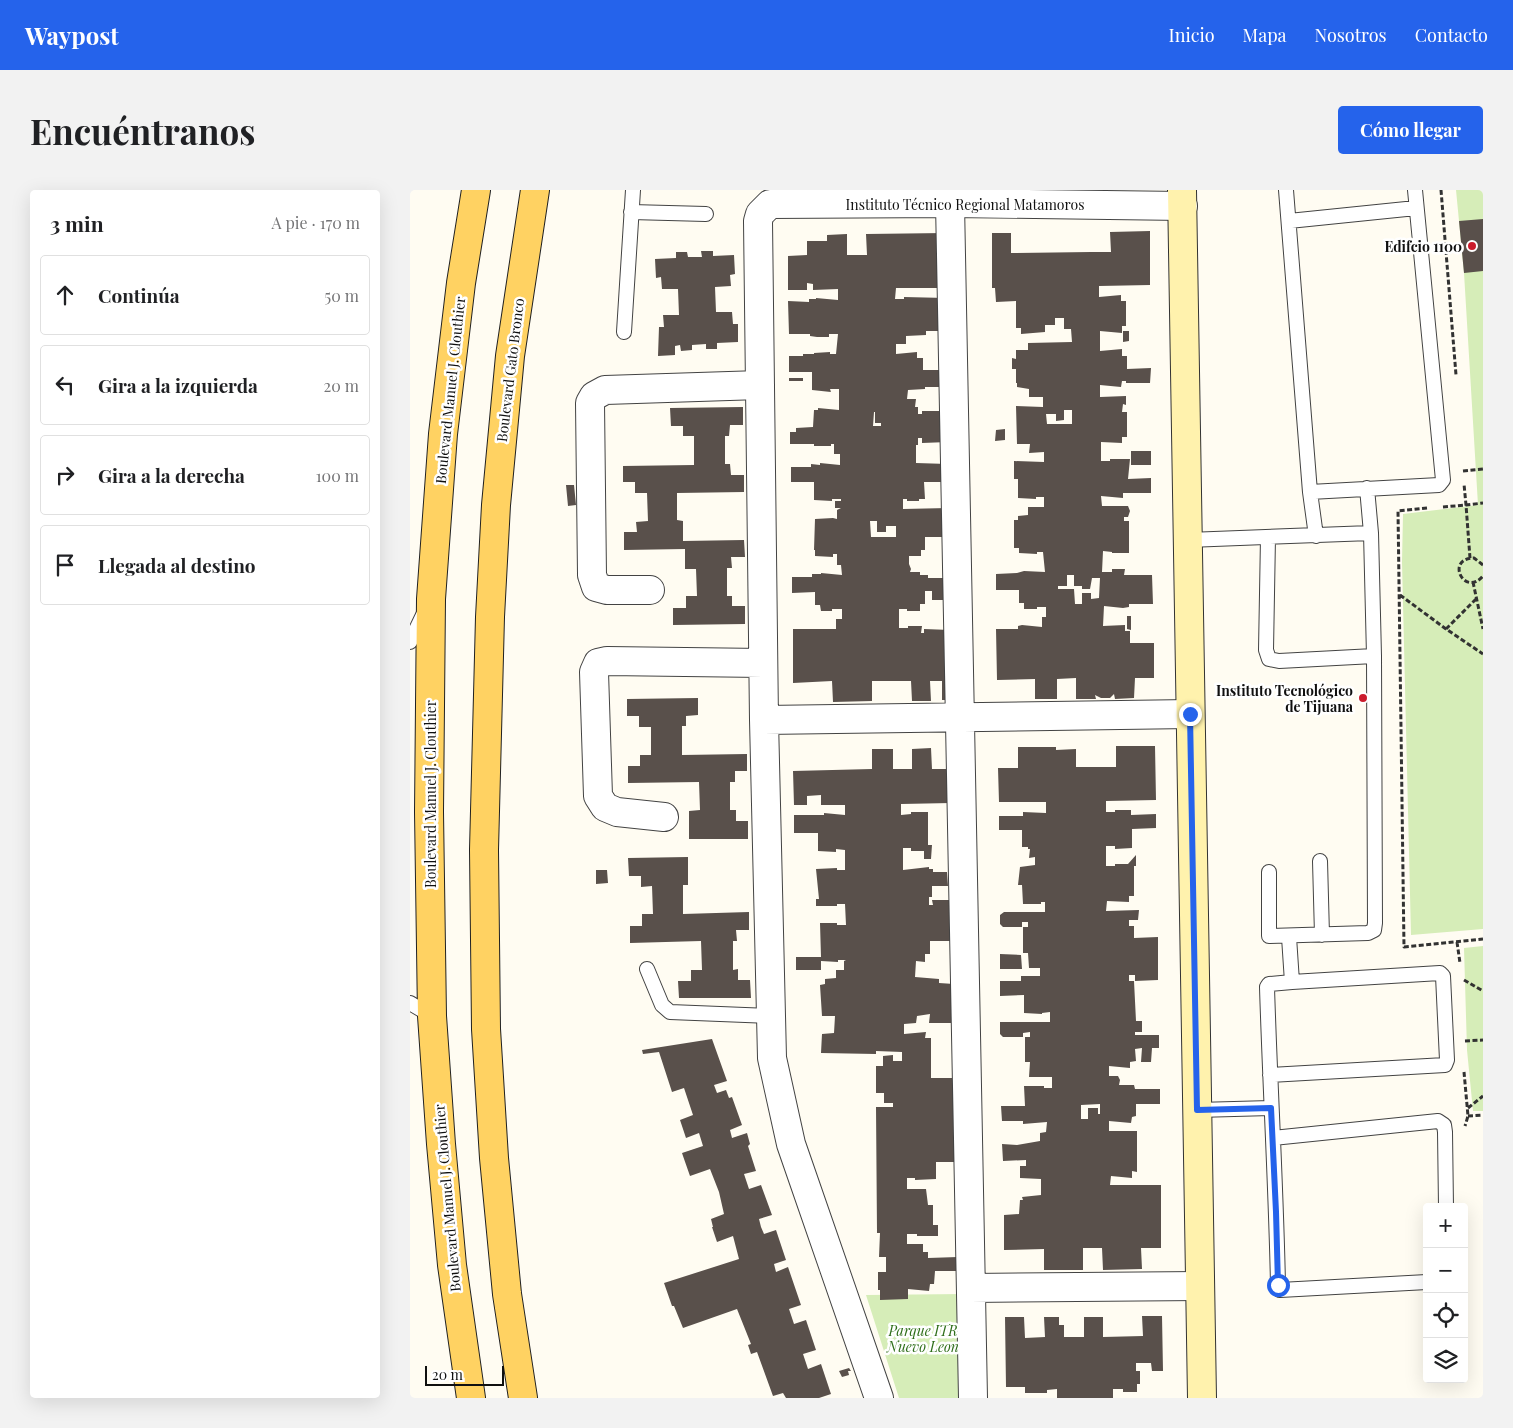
<!DOCTYPE html>
<html lang="es">
<head>
<meta charset="utf-8">
<style>
  :root { --surface:#fff; --page:#f2f2f2; --text:#202124; --muted:#757577; --line:#e0e0e0; --accent:#2563eb }
  body { margin:0; font-family:"Playfair Display",serif; background:var(--page); color:var(--text) }
  .controls { position:absolute; right:15px; bottom:15px; display:grid; overflow:hidden; border-radius:5px; box-shadow:0 5px 20px #0002 }
  .controls button { width:45px; height:45px; display:grid; place-items:center; padding:0; border:0; border-bottom:1px solid var(--line); background:var(--surface); color:var(--text); font:25px sans-serif }
  .scale { position:absolute; left:15px; bottom:12px; width:79px; box-sizing:border-box; padding-left:5px; border:2px solid #101010; border-top:0; font-size:14px; line-height:18px; white-space:nowrap; color:#101010; -webkit-text-stroke:4px #fff; paint-order:stroke }
  .stop { position:absolute; width:15px; height:15px; margin:-11px; border:4px solid #2563eb; border-radius:50%; background:#fff }
  .stop.end { background:#2563eb; border-color:#fff; box-shadow:0 1px 5px #0008 }
  .list { margin:0; padding:0; list-style:none }
  h2 { display:flex; justify-content:space-between; align-items:center; height:65px; margin:0; padding:0 20px; font-size:21px }
  h2 small { font-size:16px; font-weight:400; color:var(--muted) }
  .list li { display:grid; grid-template-columns:32px 1fr auto; gap:15px; align-items:center; box-sizing:border-box; height:80px; margin:0 10px 10px; padding:0 10px; border:1px solid var(--line); border-radius:5px }
  .list b { display:block; font-size:19px; white-space:nowrap }
  .list em { font-size:16px; font-style:normal; color:var(--muted) }
  .icon { flex:none; width:28px; height:28px; fill:none; stroke:currentColor; stroke-width:2; stroke-linecap:round; stroke-linejoin:round }
  .map { position:relative; flex:none; width:1073px; height:1208px; overflow:hidden; border-radius:5px }
  header { display:flex; align-items:center; gap:30px; box-sizing:border-box; height:70px; padding:0 25px; background:var(--accent); color:#fff }
  header strong { font-size:24px }
  nav { display:flex; gap:28px; margin-inline-start:auto; font-size:18px }
  .intro { display:flex; align-items:center; justify-content:space-between; box-sizing:border-box; height:120px; padding:0 30px }
  h1 { margin:0; font-size:35px }
  .button { padding:12px 22px; border-radius:5px; background:var(--accent); color:#fff; font-size:18px; font-weight:700 }
  main { display:flex; gap:30px; padding:0 30px }
  aside { flex:1; background:var(--surface); border-radius:5px; box-shadow:0 5px 20px #0002 }
  .map>svg:first-child { display:block }
</style>
</head>
<body>
<header>
<strong>Waypost</strong>
<nav><a>Inicio</a><a>Mapa</a><a>Nosotros</a><a>Contacto</a></nav>
</header>
<div class="intro"><h1>Encuéntranos</h1><a class="button">Cómo llegar</a></div>
<main>
<aside>
<h2>3 min<small>A pie · 170 m</small></h2>
<ul class="list">
<li><svg class="icon" aria-label="ahead" viewBox="0 0 24 24"><path d="M12 20V5M6 11l6-6 6 6"/></svg><div><b>Continúa</b></div><em>50 m</em></li>
<li><svg class="icon" aria-label="left" viewBox="0 0 24 24"><path d="M17 20v-9H6M10 6l-5 5 5 5"/></svg><div><b>Gira a la izquierda</b></div><em>20 m</em></li>
<li><svg class="icon" aria-label="right" viewBox="0 0 24 24"><path d="M7 20v-9h11M14 6l5 5-5 5"/></svg><div><b>Gira a la derecha</b></div><em>100 m</em></li>
<li><svg class="icon" aria-label="arrive" viewBox="0 0 24 24"><path d="M6 21V4h12l-3 4 3 4H6"/></svg><div><b>Llegada al destino</b></div></li>
</ul>
</aside>
<div class="map">
<svg width="1073" height="1208" viewBox="0 0 1073 1208">
  <rect width="100%" height="100%" fill="#fffcf2"/>
  <path fill="#d6edb8" d="M1046 0H1073V739L1001 745 992 372 993 324 1068 315 1054 83Z
    M1073 756V921H1063L1057 860 1054 758Z
    M553 1104 555 1208H489L456 1105Z"/>
  <path fill="#59504b" fill-rule="evenodd" d="M1073 29V81L1054 83 1049 31Z
    M740 41V95L689 96V107L711 105V111H716V136H712V143L690 141V161L712 159V166H717V179L741 178 740 193H716V191H712L711 197 690 195V207L716 206V215L713 214 712 222H717V247H712V253L691 252V271H700V269H720L718 289 741 288V303H713V308L691 306 692 316H718L720 321 718 327H714V331H719V363H702V362L693 361 692 382H702V379H715L714 385H742L743 414H719V417L713 418 694 416 693 436 715 435V441H720V453H744V488H725L724 508 705 509 704 504 700 508H691L685 505 686 509H666V488L647 489V509H625V489L587 490 586 439H608V436L612 435 632 437V427H636V417H627V419H614V413H609V400H586V384L607 383 614 381 635 382 633 362H627V364L609 363V358H604V330H608V326L618 325V317H634V307H626V309L608 308V289H604V271L634 272V262L619 263 620 254H607L606 216 633 217V207H619V199L607 197V193H606V179H602V168L606 169V160H618V153L662 152 661 139H654V128H645V135H635V142L611 144V138H606V111L586 112 585 98H582V43H601V63L681 62H701L700 42ZM654 220H662V234H637L636 224H646V231L654 230ZM657 385H664V396H672V399H680L682 388H690L689 408 681 409V403H672V414H665L664 399H648V396H657Z
    M535 43 536 98H486L485 109H494V107L536 108 537 141H516V145L496 146V154H486V164L507 162V168H513V180H537V197H515V199L498 200 497 209H506L505 217H508V224H512V221H530L538 252 512 253V248H508V255H506V273L538 274V292H514L515 309H509V311H497V309H493V319L538 318 539 347H515V360H511V366H499V374L501 379 500 382H510V385H518V388H539V401H533V410H522V401H515V414H510V421H497V419H489V438H498V436H512L511 443H514V439L540 440V510H532V491H520L521 511H502L501 491H462V511L423 512 422 491 383 493V439H426V429H432V419H422V421H411L410 415H405V402L382 403V387H402V384H411V383L432 385 431 375H427V364H423V367L405 366V360H404L405 329 423 328 427 329V320L431 318H425V311H431V309H422V311L404 310V292H381V277H401V274L410 275V273L430 275V264H424V254H421V256H404V254H380V242H386V238L403 237 404 220H408V218L429 220V199H420L421 202 402 200V182H379V166H393V164H404V163L420 162V164H426L428 144H419V147H407L400 146V144H379L378 111 399 112V109H406V108L428 110V99L403 100V94L397 93V100H378V66L397 65V51H417V45L437 44V65H457L456 44ZM464 222H465V233H471V236H463ZM460 331H467V342H476V336H486V347H461Z
    M291 61H303V66L324 65 325 84 320 85 321 96 305 97 306 122H322L323 134H328V152L307 153V159H296V154L282 155V160L271 161 270 155 265 156V165L248 166 249 137H254L253 125H269L268 99H252L251 87 246 88 245 69 266 68V62H277L278 67H292Z
    M713 141H719V151L713 152Z
    M379 188H393V191H379Z
    M333 217V235H320L319 246H315V274H320L321 285H334V302L267 303V330L273 331V351L334 350 335 367H321L322 378H317V406H322V416H335V434L263 435V418H276V406H287L286 379H275V359L214 360V342H227L226 332 238 331 237 303H225V292H213V276L284 275V246H273V236H261L260 218Z
    M595 239V250L585 251 586 240Z
    M721 261H741V275H721Z
    M156 295H164L166 315 158 316Z
    M717 426H721V440L717 439Z
    M288 508V525L276 526V536H272V565L337 564V581H325V592H320V620H326V631H338V649H279V621L290 620 289 592 218 593V576H230V565H241V537H229V526H217V509Z
    M706 556H745L746 610 696 611V622H705V620H721V625L746 624V638L722 639V658L705 659V656H696V676H705V674H718L726 665V676H724V706H719V712L697 711 696 721 729 720 728 730H719V736H724V748L748 747V790L725 791V785H719V791H724L726 831H732V842H725V845H749V858H742L741 872H731L732 858 725 859 726 871 720 872V878L699 876V886H708L710 890 709 895H724L725 899H750V914H726V926L722 927 721 933 699 931V941H727V955L722 954 727 955V982L722 981V988L701 986 700 995H751V1058H731L732 1079 693 1080 692 1058H673V1080H634V1059L594 1060V1025L609 1024 610 1010H613L612 1007 631 1005V989L610 988V976H616V970L593 971 592 954 607 955 630 951V943L636 942 637 932 613 934V931H592L591 916H615L614 896H634V898H642V887H619L620 872H615V847H620V842L613 843V847H593L590 844V832H640V822L632 823V824L614 823V805L590 806V791H611V786H630V778H619L618 763H613V737H618V732H612V737H593L590 734V725L594 722H635V712H631V714H613L612 695H608L610 677 625 675V667L619 668 620 659H618V657H612V640H589V626H613V622L636 623V612H589L588 578H608V557H646V560L666 559V577H706ZM690 914V924H688V918H678V929H671V915Z
    M521 558 522 579H541V613L491 614V625L501 624V622H518V655H522L521 669H514V661H501V658H493V680L519 677V679H523V682H537L538 696H522V707H519V715H523L522 710H542L543 751H520V764H515V772L506 771 505 787 529 789V793L544 794 546 833H519L520 824 507 826 506 833 494 834V844L516 842 515 848H521V888H546V972H526V989L505 990V988H497V999H516L518 1015H523V1035H528V1046H507V1044H497V1054H513V1062H518V1068L548 1067V1081H525L524 1094H520L519 1101 498 1099V1109L470 1110V1100H468V1082H476V1067H469L470 1043H467L466 917H483V913H474V903H466V876H473V866L483 865V871H492V862L466 861V864L411 863 412 844 424 843 425 826H412L410 795 415 794V789L426 788V780H434V771L436 770H428V772L411 771V780H386V767H411L410 733H427V735H436L435 714H427V716H406V709H409L406 679 427 678V680H435V660L426 659V662L408 661V643H384V625H414V623L435 625V615H411V605L397 606V615H384L383 581 462 579V559H483V579H502V559Z
    M278 667V695H273V724L339 722V740H326L327 751H323V780L328 779V790H340L341 808H269L268 791H281V780H292L291 751 220 753V736H232V724H243L242 696 231 697V686H219L218 668Z
    M186 680H197L198 693 186 694Z
    M590 764 611 765 612 779H590Z
    M302 849 317 891 304 895 307 903 316 900 319 908 322 907 332 935 320 940 322 948 337 943 340 954 338 956 346 981 334 984 339 999 351 995 362 1025 349 1029 351 1037 354 1044 366 1040 376 1070 364 1074 366 1082 378 1077 391 1115 379 1119 384 1134 396 1130 406 1160 393 1164 398 1179 411 1174 421 1204 409 1208H376L373 1203 363 1206 347 1162 341 1164 338 1155 341 1154 327 1119 273 1138 264 1116H262L254 1093 329 1069 323 1046 307 1052 302 1037H303L301 1029 314 1024 309 1002 300 979 280 986 273 966 272 963 293 956 289 943 276 948 270 930 283 925 274 898 262 902 249 862 233 864 232 860Z
    M732 1126H752L753 1181H742L741 1173H726V1181H730V1194H727V1202H713V1199H703V1208H647V1199L637 1200V1203H615V1197H596L595 1127H614L615 1148 635 1147 634 1127H649V1135H654V1147H674V1127H693V1147L733 1146Z
    M439 1178 441 1181H438L439 1185 432 1187 429 1181Z"/>
  <g fill="none" stroke-linecap="round" stroke-linejoin="round">
    <g stroke="#434343" stroke-width="16">
      <path id="lane" d="M876 0 900 302 906 346
        M221 22 296 24
        M879 31 1006 18
        M214 142 223 0
        M900 302 1029 295 1033 290 1005 0
        M858 347 856 460 859 469 869 471 964 466
        M778 350 961 343
        M0 452 15 421
        M910 671 912 745
        M859 682V746L958 743 964 740 965 733 964 466 961 343 957 298
        M879 747 882 792
        M237 779 252 815 260 822 360 826
        M0 813 22 826
        M860 885 1035 875 1037 870 1033 786 1030 783 882 792 859 794 857 797C860 896 866 995 868 1095L870 1100 1017 1092
        M787 920 861 918
        M863 948 1028 931 1034 935 1035 942 1036 1017"/>
    </g>
    <g stroke="#434343" stroke-width="30">
      <path id="street" d="M540 13 563 1208
        M240 400H197L186 397 182 385 180 213 184 206 195 200 350 195
        M354 530 780 524
        M254 627 207 622 195 617 188 606 184 482 188 473 197 471 353 473
        M561 1098 790 1096
        M469 1208 381 954 362 868 354 530 348 31 350 24 360 14 540 13 773 16"/>
    </g>
    <g stroke="#323232" stroke-width="30">
      <path id="secondary" d="M772 0 792 1208"/>
    </g>
    <g stroke="#212121" stroke-width="30">
      <path id="primary" d="M61 1208 42 1075 31 954 22 826 19 622 21 409 33 244 51 93 66 0
        M113 1208 97 1104 84 968 76 839 74 660 80 427 86 315 100 166 125 0"/>
    </g>
    <path stroke="#323232" stroke-width="3" stroke-dasharray="5 2.5" stroke-linecap="butt" d="M1031 0 1046 185
      M1053 281 1073 279
      M1033 317 1056 315 1054 294
      M1017 318 988 321 994 757 1073 749
      M1060 368 1056 315 1073 313
      M1073 375 1064 368C1035 368 1054 408 1073 386
      M1063 392 1073 439
      M990 405 1036 439 1073 464
      M1036 439 1066 409
      M1047 752 1050 773
      M1054 790 1073 801
      M1055 851 1073 850
      M1054 882 1058 926 1055 936
      M1058 918 1073 906
      M1058 926 1073 925"/>
    <use href="#lane" stroke="#fff" stroke-width="14"/>
    <use href="#street" stroke="#fff" stroke-width="28"/>
    <use href="#secondary" stroke="#fff2ad" stroke-width="28"/>
    <use href="#primary" stroke="#ffd262" stroke-width="28"/>
  </g>
  <g fill="none" stroke-linecap="round" stroke-linejoin="round">
    <path stroke="#2563eb" stroke-width="6" d="M780 524 787 920 861 918 866 1022 868 1095"/>
  </g>
  <g fill="#cb1c2c" stroke="#fff" stroke-width="2">
    <circle cx="1062" cy="56" r="5"/>
    <circle cx="953" cy="508" r="5"/>
  </g>
  <g text-anchor="middle" dominant-baseline="central" stroke-width="5" stroke-linejoin="round" paint-order="stroke">
    <g font-size="14" fill="#101010" stroke="#fff">
      <text x="555" y="14">Instituto Técnico Regional Matamoros</text>
      <text transform="translate(100 180) rotate(-83)">Boulevard Gato Bronco</text>
      <text transform="translate(40 200) rotate(-84)">Boulevard Manuel J. Clouthier</text>
      <text transform="translate(20 604) rotate(-90)">Boulevard Manuel J. Clouthier</text>
      <text transform="translate(37 1008) rotate(-95)">Boulevard Manuel J. Clouthier</text>
    </g>
    <g font-size="14" font-weight="bold" fill="#101010" stroke="#fff" text-anchor="end">
      <text x="1052" y="56">Edifcio 1100</text>
      <text x="943" y="500">Instituto Tecnológico<tspan x="943" dy="16">de Tijuana</tspan></text>
    </g>
    <g font-size="14" font-style="italic" fill="#2f6e1a" stroke="#fff">
      <text x="513" y="1140">Parque ITR<tspan x="513" dy="16">Nuevo Leon</tspan></text>
    </g>
  </g>
</svg>
<div class="controls">
<button>+</button>
<button>−</button>
<button><svg class="icon" aria-label="locate" viewBox="0 0 24 24"><circle cx="12" cy="12" r="6"/><path d="M12 2v4M12 18v4M2 12h4M18 12h4"/></svg></button>
<button><svg class="icon" aria-label="layers" viewBox="0 0 24 24"><path d="M12 4l9 5-9 5-9-5zM3 14l9 5 9-5"/></svg></button>
</div>
<div class="scale">20 m</div>
<div class="stop" style="left:868px;top:1095px"></div>
<div class="stop end" style="left:780px;top:524px"></div>
</div>
</main>
</body>
</html>
